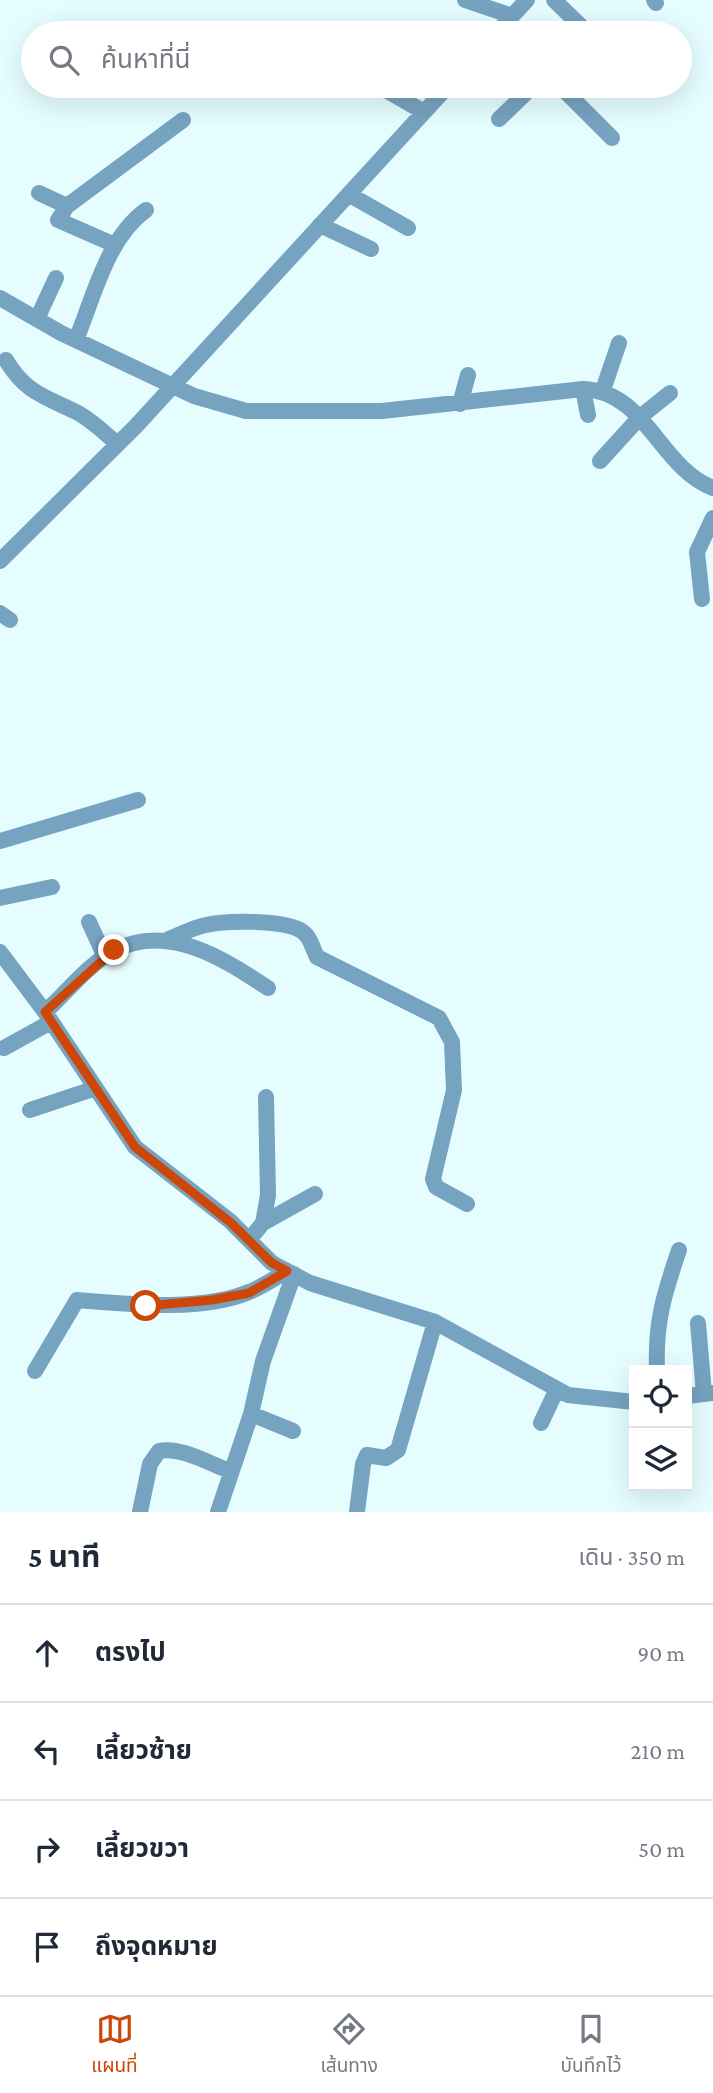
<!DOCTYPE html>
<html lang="th">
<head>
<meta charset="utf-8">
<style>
  :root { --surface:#fff; --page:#f6f6f7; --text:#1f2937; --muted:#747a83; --line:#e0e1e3; --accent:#cd4708 }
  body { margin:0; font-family:"Crimson Pro","Noto Sans Thai",serif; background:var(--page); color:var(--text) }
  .controls { position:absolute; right:21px; bottom:21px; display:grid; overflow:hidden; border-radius:0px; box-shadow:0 7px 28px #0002 }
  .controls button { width:63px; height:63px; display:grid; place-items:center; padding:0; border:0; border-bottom:2px solid var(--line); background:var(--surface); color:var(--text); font:35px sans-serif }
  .stop { position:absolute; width:21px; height:21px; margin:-16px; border:5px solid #cd4708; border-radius:50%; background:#fff }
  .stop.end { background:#cd4708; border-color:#fff; box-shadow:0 2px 7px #0008 }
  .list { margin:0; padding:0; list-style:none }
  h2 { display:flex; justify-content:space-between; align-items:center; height:91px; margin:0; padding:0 28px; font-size:30px }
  h2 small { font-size:23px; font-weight:400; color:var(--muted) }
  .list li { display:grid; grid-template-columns:46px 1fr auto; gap:21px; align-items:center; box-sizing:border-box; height:98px; padding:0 28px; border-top:2px solid var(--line) }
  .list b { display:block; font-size:26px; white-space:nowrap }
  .list em { font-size:23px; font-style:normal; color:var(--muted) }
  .icon { flex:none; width:38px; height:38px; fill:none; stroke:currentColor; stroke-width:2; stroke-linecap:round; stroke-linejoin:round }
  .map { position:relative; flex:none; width:713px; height:1512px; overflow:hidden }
  .search { position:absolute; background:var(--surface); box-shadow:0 7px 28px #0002; left:21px; right:21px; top:21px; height:77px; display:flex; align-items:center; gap:18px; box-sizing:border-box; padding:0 24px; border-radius:38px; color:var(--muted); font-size:26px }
  .sheet { height:483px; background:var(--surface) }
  nav { display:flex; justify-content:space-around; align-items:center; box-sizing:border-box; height:98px; border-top:2px solid var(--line); background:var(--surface); font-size:19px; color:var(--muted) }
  nav a { display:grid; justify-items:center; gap:4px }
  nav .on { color:var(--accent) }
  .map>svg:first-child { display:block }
</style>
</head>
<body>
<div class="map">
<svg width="713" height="1512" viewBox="0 0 713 1512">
  <rect width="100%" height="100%" fill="#e5fdff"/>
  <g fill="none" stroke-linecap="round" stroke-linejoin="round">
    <path stroke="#76a3c0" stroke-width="16" d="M465 0 512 16
      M554 0 588 33
      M654 0 656 3
      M496 33 527 0
      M379 86 424 112
      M560 86 612 138
      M499 119 533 86
      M39 193 67 206
      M350 195 408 228
      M320 225 371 249
      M115 245 58 220 67 206 183 120
      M0 298 61 333 194 396 246 411H382L583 389C646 391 659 467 713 488
      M37 319 56 278
      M76 340C94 296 107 238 146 210
      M6 360C24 391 43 396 74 411 90 418 104 433 118 444
      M583 389 588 415
      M603 390 619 343
      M460 404 468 375
      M600 461 640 417 670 393
      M0 561 136 426 448 86
      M702 599 697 552 713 518
      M0 613 10 620
      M0 841 138 800
      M0 898 52 887
      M89 922 105 957
      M165 941C178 935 192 928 206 925 226 920 283 920 300 930 311 936 312 948 317 957L439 1018 452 1042 454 1090 433 1179 436 1187 467 1204
      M0 952 45 1012 135 1147 230 1221 272 1263 310 1283 435 1322 568 1395 634 1402
      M45 1012C66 993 88 965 113 951 168 922 224 959 268 988
      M4 1048 51 1022
      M30 1110 96 1088
      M263 1223 315 1194
      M249 1240 263 1223 268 1195 266 1097
      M698 1323 704 1394
      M657 1370C655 1323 664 1294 679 1250
      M35 1371 77 1300C128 1304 201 1312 249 1292 262 1287 275 1278 287 1271
      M687 1396 713 1393
      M251 1414 293 1431
      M541 1423 557 1389
      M140 1512 150 1464 159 1451C180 1446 210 1464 230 1471
      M218 1512 251 1414 263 1361 294 1274
      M357 1512 363 1464 367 1455 386 1458 398 1450 435 1322"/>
  </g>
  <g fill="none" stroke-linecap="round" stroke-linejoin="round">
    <path stroke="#cd4708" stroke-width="9" d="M114 950 45 1012 135 1147 230 1222 272 1263 287 1271 249 1293 212 1300 146 1306"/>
  </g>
</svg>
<div class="controls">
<button><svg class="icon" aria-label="locate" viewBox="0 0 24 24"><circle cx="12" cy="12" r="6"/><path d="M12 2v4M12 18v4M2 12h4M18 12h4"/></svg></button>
<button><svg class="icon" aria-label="layers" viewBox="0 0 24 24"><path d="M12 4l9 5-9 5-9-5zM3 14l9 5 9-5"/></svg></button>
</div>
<div class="stop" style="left:146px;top:1306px"></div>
<div class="stop end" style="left:114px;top:950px"></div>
<div class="search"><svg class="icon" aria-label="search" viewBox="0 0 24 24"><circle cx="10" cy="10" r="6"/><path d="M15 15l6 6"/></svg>ค้นหาที่นี่</div>
</div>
<section class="sheet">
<h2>5 นาที<small>เดิน · 350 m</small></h2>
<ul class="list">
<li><svg class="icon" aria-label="ahead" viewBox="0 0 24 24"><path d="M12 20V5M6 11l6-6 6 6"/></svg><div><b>ตรงไป</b></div><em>90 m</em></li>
<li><svg class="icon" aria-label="left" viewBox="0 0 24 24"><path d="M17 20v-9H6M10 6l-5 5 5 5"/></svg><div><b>เลี้ยวซ้าย</b></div><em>210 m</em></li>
<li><svg class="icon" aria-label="right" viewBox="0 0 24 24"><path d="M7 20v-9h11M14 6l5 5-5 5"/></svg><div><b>เลี้ยวขวา</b></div><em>50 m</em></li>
<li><svg class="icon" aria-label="arrive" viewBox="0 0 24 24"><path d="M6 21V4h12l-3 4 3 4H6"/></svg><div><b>ถึงจุดหมาย</b></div></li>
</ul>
</section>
<nav>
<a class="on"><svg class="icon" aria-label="map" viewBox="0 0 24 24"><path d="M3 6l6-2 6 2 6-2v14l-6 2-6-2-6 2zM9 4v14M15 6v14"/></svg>แผนที่</a>
<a><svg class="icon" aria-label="directions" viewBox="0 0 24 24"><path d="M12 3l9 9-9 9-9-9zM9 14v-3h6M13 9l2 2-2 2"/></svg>เส้นทาง</a>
<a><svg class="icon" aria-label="saved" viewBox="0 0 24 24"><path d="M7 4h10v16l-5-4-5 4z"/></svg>บันทึกไว้</a>
</nav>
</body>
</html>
